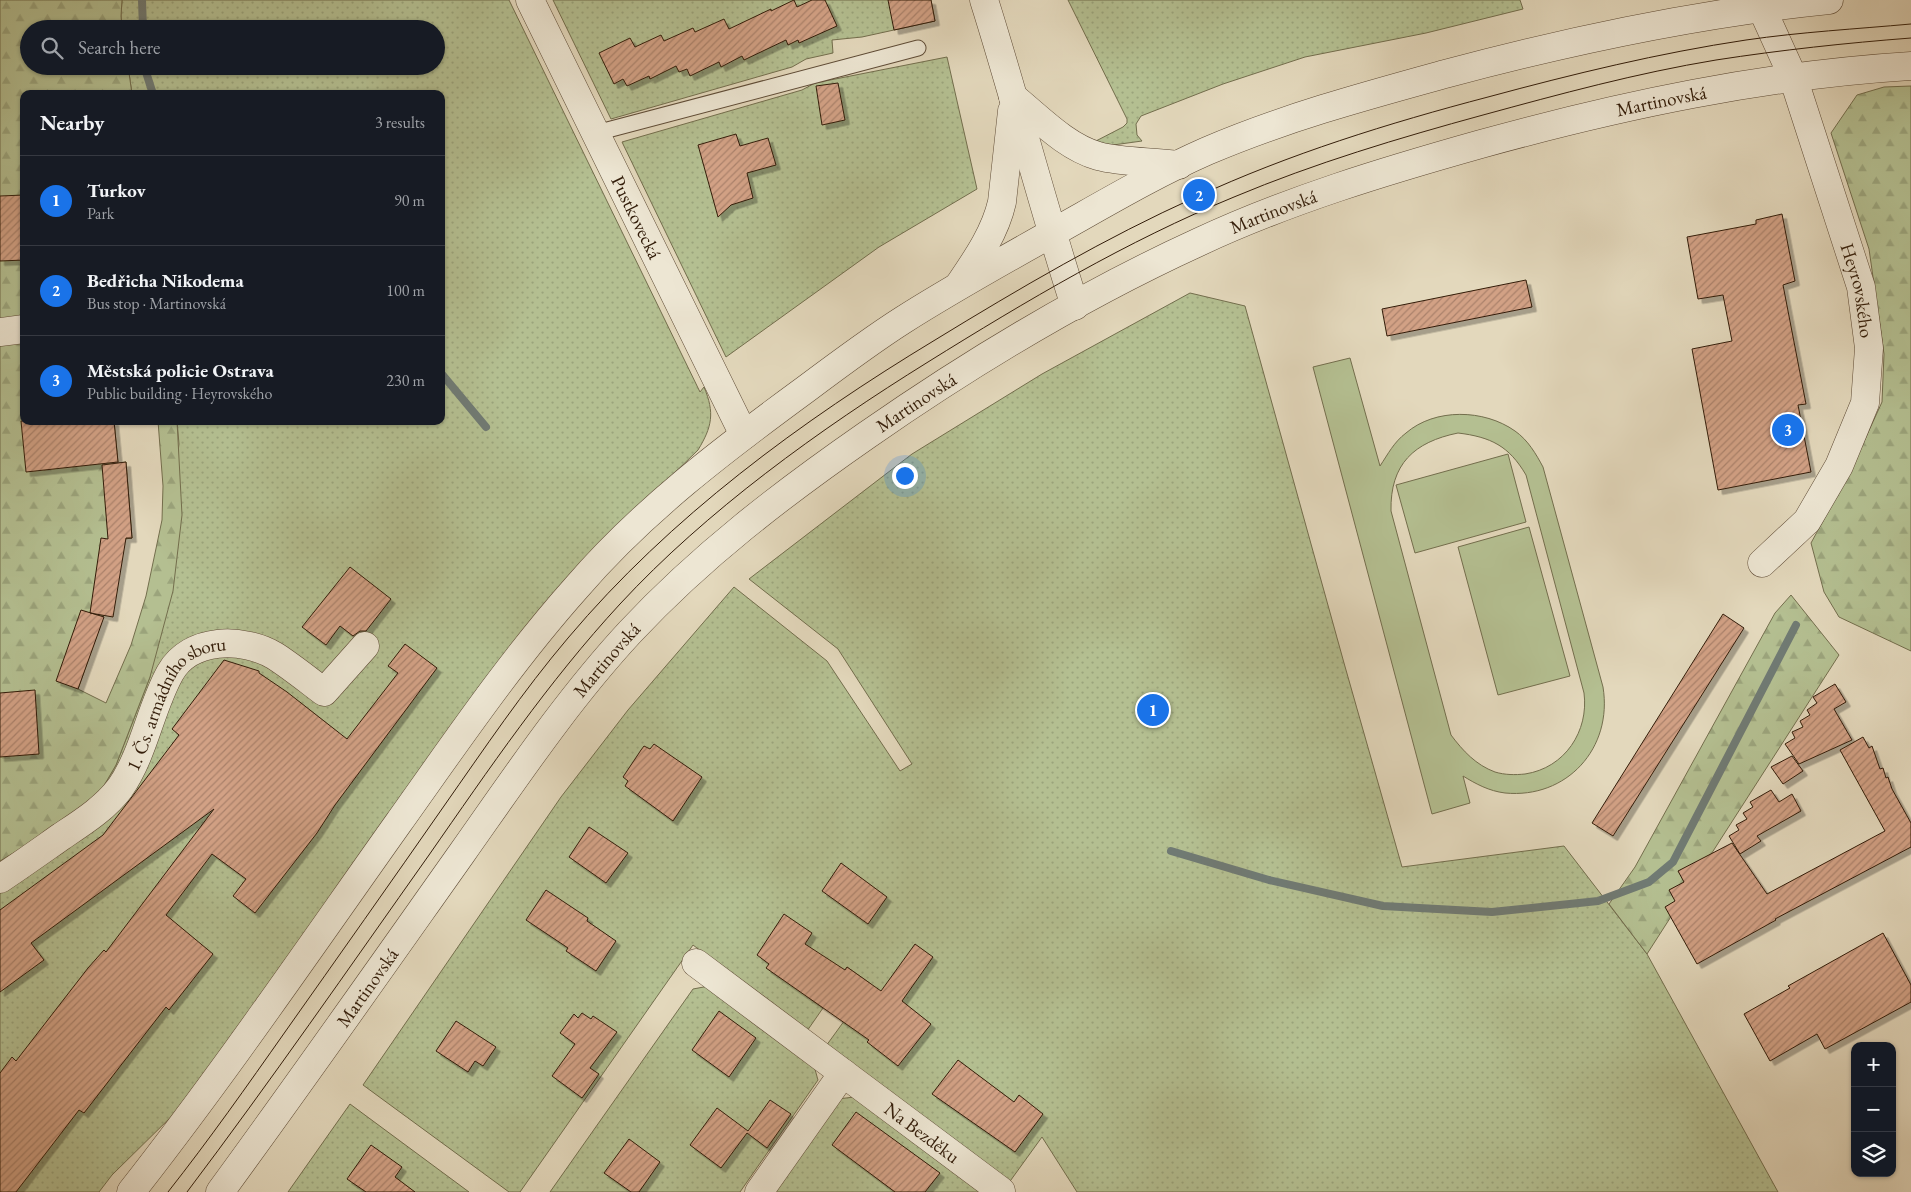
<!DOCTYPE html>
<html lang="en">
<head>
<meta charset="utf-8">
<style>
  :root { --surface:#171b24; --page:#242831; --text:#f1f3f6; --muted:#9ea1a6; --line:#363941; --accent:#1a73e8 }
  body { margin:0; font-family:"EB Garamond",serif; background:var(--page); color:var(--text) }
  .controls { position:absolute; right:15px; bottom:15px; display:grid; overflow:hidden; border-radius:10px; box-shadow:0 1px 4px #0004 }
  .controls button { width:45px; height:45px; display:grid; place-items:center; padding:0; border:0; border-bottom:1px solid var(--line); background:var(--surface); color:var(--text); font:25px sans-serif }
  .you { position:absolute; left:904px; top:475px; width:18px; height:18px; margin:-12px; border:4px solid #fff; border-radius:50%; background:#1a73e8; box-shadow:0 0 0 8px #1a73e833 }
  .badge { display:grid; place-items:center; width:32px; height:32px; border-radius:50%; background:var(--accent); color:#fff; font-size:16px; font-weight:700 }
  .pin { position:absolute; translate:-50% -50%; border:2px solid #fff; box-shadow:0 1px 5px #0006 }
  .list { margin:0; padding:0; list-style:none }
  h2 { display:flex; justify-content:space-between; align-items:center; height:65px; margin:0; padding:0 20px; font-size:21px }
  h2 small { font-size:16px; font-weight:400; color:var(--muted) }
  .list li { display:grid; grid-template-columns:32px 1fr auto; gap:15px; align-items:center; box-sizing:border-box; height:90px; padding:0 20px; border-top:1px solid var(--line) }
  .list b { display:block; font-size:19px; white-space:nowrap }
  .list p { margin:0; font-size:16px; white-space:nowrap; color:var(--muted) }
  .list em { font-size:16px; font-style:normal; color:var(--muted) }
  .icon { flex:none; width:28px; height:28px; fill:none; stroke:currentColor; stroke-width:2; stroke-linecap:round; stroke-linejoin:round }
  .map { position:relative; flex:none; width:1911px; height:1192px; overflow:hidden }
  .search { position:absolute; background:var(--surface); box-shadow:0 1px 4px #0004; left:20px; top:20px; width:425px; height:55px; display:flex; align-items:center; gap:12px; box-sizing:border-box; padding:0 18px; border-radius:28px; color:var(--muted); font-size:19px }
  .panel { position:absolute; background:var(--surface); box-shadow:0 1px 4px #0004; left:20px; top:90px; width:425px; height:335px; border-radius:10px }
  .map>svg:first-child { display:block }
</style>
</head>
<body>
<div class="map">
<svg width="1911" height="1192" viewBox="0 0 1911 1192">
  <defs>
    <pattern id="green-dots" width="8" height="8" patternUnits="userSpaceOnUse" patternTransform="scale(1.25)"><rect width="8" height="8" fill="#b4bf91"/><path d="M2 2h.1M6 6h.1" fill="none" stroke="#9ba47c" stroke-width="1.8" stroke-linecap="round"/></pattern>
    <pattern id="forest-firs" width="22" height="20" patternUnits="userSpaceOnUse" patternTransform="scale(1.25)"><rect width="22" height="20" fill="#b4bf91"/><path d="M5 1l3.5 6h-7zM16 11l3.5 6h-7z" fill="#9ba47c"/></pattern>
    <pattern id="building-hatch" width="6" height="6" patternUnits="userSpaceOnUse" patternTransform="scale(1.25)"><rect width="6" height="6" fill="#d2a185"/><path d="M-1 1l2-2M0 6l6-6M5 7l2-2" fill="none" stroke="#ab826b"/></pattern>
    <filter id="shadow"><feDropShadow dx="4.5" dy="4.5" stdDeviation="0" flood-color="#0004"/></filter>
  </defs>
  <rect width="100%" height="100%" fill="#e3d8bc"/>
  <filter id="stains"><feTurbulence type="fractalNoise" baseFrequency=".004" numOctaves="4"/><feColorMatrix values="0 0 0 0 .2 0 0 0 0 .09 0 0 0 0 .02 0 0 0 .5 -.17"/></filter>
  <radialGradient id="worn" r=".72"><stop offset=".6" stop-color="#630" stop-opacity="0"/><stop offset="1" stop-color="#630" stop-opacity=".3"/></radialGradient>
  <path fill="url(#green-dots)" stroke="#736e4d" d="M122 0H509L700 392 704 387C715 413 712 427 698 450L563 582 478 688 221 1052 181 1107 112 1175 99 1192H0V861L72 818 99 794 116 765 150 677 179 444 177 421H441V94H132L128 66H436V29H122L121 16Z
    M553 0H931L935 21 862 37 832 40 833 53 806 59 792 67 611 119Z
    M1068 0H1520L1523 9 1426 33 1305 57 1223 84 1141 116 1136 124 1137 135 1142 141 1113 145 1094 142 1123 127 1127 123V119Z
    M947 57 977 189 879 247 726 357 622 142 802 90 815 83Z
    M1190 293 1245 306 1344 663 1402 867 1564 846 1647 954 1778 1192H1077L1042 1137 1008 1184 826 1046 871 984 847 967 845 970 820 982 809 998 823 1008 807 1031 693 945 520 1192H509L363 1085 561 797 628 710 734 587 827 661 900 771 912 764 838 649 749 579 912 454 1042 374Z
    M709 986 814 1066 818 1080 740 1192H550L693 989Z
    M854 1097 980 1192H773L838 1099Z
    M350 1104 469 1192H288Z"/>
  <path fill="url(#forest-firs)" stroke="#736e4d" d="M0 0H122L121 16 122 29H29V66H128L132 94H24V320L0 321Z
    M1911 86V651L1839 617 1824 592 1811 543 1851 470 1882 402 1884 354 1869 249 1831 133 1857 95 1884 87Z
    M24 342V421H114L118 463 126 462 132 538 125 539 104 615 78 689 106 703 131 645 146 596 162 520 163 486 158 421H177L182 515 173 591 150 677 116 765 99 794 72 818 0 861V343Z
    M1791 595 1839 655 1647 954 1609 904 1635 867 1775 613Z"/>
  <path fill="#b4bf91" stroke="#736e4d" fill-rule="evenodd" d="M1350 358 1380 466C1388 454 1394 442 1406 433 1435 408 1484 409 1515 431 1528 440 1536 454 1543 467L1603 687C1613 748 1567 799 1505 793 1489 791 1476 784 1463 776L1470 803 1432 814 1313 367ZM1458 433C1491 437 1509 446 1526 475L1584 693C1589 731 1565 768 1525 774 1515 775 1505 775 1495 772 1476 765 1463 751 1451 735L1391 511C1390 464 1414 442 1458 433Z
    M1508 454 1526 522 1415 553 1396 485Z
    M1529 527 1570 676 1498 695 1458 547Z"/>
  <g fill="none" stroke-linecap="round" stroke-linejoin="round">
    <path stroke="#707a73" stroke-width="8" d="M142 0 143 29
      M144 66 153 94
      M441 373 486 427
      M1171 851 1269 880 1383 906 1492 912 1598 901 1649 882 1673 862 1796 625"/>
  </g>
  <path fill="url(#building-hatch)" stroke="#321c09" filter="url(#shadow)" d="M794 0 797 7 812 0H825L837 26 799 43 798 40 788 45 786 40 744 60 742 56 721 67 719 62 690 76 687 69 679 72 676 66 650 79 649 76 627 86 623 79 614 84 599 53 630 38 635 47 661 35 664 41 693 28 695 32 724 19 729 29 771 9V11Z
    M888 0H931L935 21 894 30Z
    M838 83 845 120 822 125 816 86Z
    M736 134 740 146 768 138 776 165 747 173 753 198 731 205 718 217 698 145Z
    M24 195V260L0 261V196Z
    M1782 214 1795 281 1783 285 1806 404 1798 405 1811 472 1718 490 1692 349 1732 341 1723 295 1698 299 1687 237 1756 224V220Z
    M1526 280 1532 307 1387 336 1382 309Z
    M21 421H114L118 462 26 472Z
    M126 462 132 538H126L113 617 90 613 101 538 108 539 102 465Z
    M350 567 391 599 366 631H360L353 636 340 626 326 645 302 627Z
    M81 610 104 617 78 689 56 681Z
    M1723 614 1744 628 1613 836 1592 823Z
    M405 644 437 668 335 805 317 833 255 913 233 896 246 879 212 854 166 915 213 954 169 1010 166 1007 84 1113 79 1110 16 1192H0V1073L12 1057 16 1061 88 968 104 950 106 952 214 809 31 943 44 960 0 992V910L103 835 179 735 172 729 224 660 259 671V673L287 692 347 739 398 673 388 666Z
    M1835 684 1846 702 1834 709 1852 740 1799 764 1785 744 1795 738 1792 732 1803 727 1800 721 1810 715 1807 710 1817 703 1813 697Z
    M35 690 39 754 0 757V693Z
    M1863 737 1869 748 1872 746 1880 769 1883 768 1886 778 1888 777 1892 789 1911 823V847L1775 919 1776 920 1697 964 1665 907 1675 901 1669 890 1684 882 1678 871 1732 843 1767 894 1885 831 1840 750Z
    M654 744 702 777 673 821 625 786 628 781 623 777 641 750 644 746 650 749Z
    M1792 756 1803 771 1783 784 1771 767Z
    M1771 790 1779 802 1792 794 1801 811 1757 836 1761 841 1740 854 1729 836 1739 830 1736 825 1747 819 1743 813 1753 807 1750 802Z
    M589 827 628 853 606 883 569 857Z
    M841 863 887 897 868 924 822 891Z
    M546 890 588 918 587 921 616 941 596 971 566 951 568 948 526 920Z
    M784 914 812 933 805 944 845 970 847 967 881 991 915 944 933 957 902 1001 931 1024 898 1066 867 1042 869 1040 766 968 769 964 757 955Z
    M1883 933 1911 985V1002L1825 1049 1817 1034 1770 1061 1744 1014 1790 988 1788 986Z
    M719 1011 756 1038 729 1077 692 1050Z
    M582 1013 591 1019 593 1016 617 1032 590 1068 599 1074 582 1098 552 1076 575 1044 560 1033 574 1014 578 1018Z
    M456 1021 496 1047 483 1066 475 1061 468 1072 436 1051Z
    M958 1060 1014 1102 1019 1095 1043 1114 1015 1152 932 1094Z
    M770 1100 791 1114 767 1148 747 1133 721 1168 690 1145 717 1108 748 1131Z
    M856 1112 940 1173 925 1192H895L832 1145Z
    M629 1139 660 1162 639 1192H631L604 1173Z
    M371 1145 402 1167 395 1177 415 1192H366L347 1179Z"/>
  <g fill="none" stroke-linecap="round" stroke-linejoin="round">
    <g stroke="#5e4b36" stroke-width="17">
      <path id="service" d="M596 133 918 48"/>
    </g>
    <g stroke="#5e4b36" stroke-width="29">
      <g id="minor">
        <path id="s1" d="M530 0 744 435"/>
        <path d="M984 0C1016 101 1042 204 1075 306"/>
        <path id="s2" d="M1758 0 1793 77 1861 287 1869 348 1865 403 1839 466 1807 521 1762 563"/>
        <path d="M1013 97C1039 118 1066 147 1098 156 1124 163 1152 161 1179 165"/>
        <path d="M959 285C976 260 995 233 1002 202L1012 111"/>
        <path d="M0 332 24 329"/>
        <path id="s3" d="M0 879C21 865 42 850 62 836 83 822 105 808 120 788 144 754 150 709 170 673 190 637 243 637 275 656 292 667 308 680 324 692L365 646"/>
        <path d="M696 963 843 1073 759 1192"/>
        <path id="s4" d="M843 1073 1001 1191"/>
      </g>
    </g>
    <g stroke="#5e4b36" stroke-width="29">
      <g id="tertiary">
        <path d="M131 1192C225 1072 311 946 399 822 456 742 511 661 576 588 642 511 724 449 806 389 838 365 870 341 903 320 955 287 1009 257 1063 227 1111 200 1157 173 1207 151 1284 118 1365 96 1445 74 1572 40 1699 13 1829 0"/>
        <path id="s5" d="M220 1192C302 1080 382 966 462 853 515 778 567 700 630 632 701 556 782 494 867 435 972 362 1083 295 1199 242 1289 200 1385 171 1481 144 1622 105 1764 75 1911 66"/>
      </g>
    </g>
    <use href="#service" stroke="#ede6d3" stroke-width="15"/>
    <use href="#minor" stroke="#ede6d3" stroke-width="28"/>
    <use href="#tertiary" stroke="#ede6d3" stroke-width="28"/>
    <path stroke="#321c09" stroke-width="1" d="M168 1192C209 1140 247 1086 285 1032 338 957 391 882 444 806 484 749 523 691 568 638 670 517 801 421 935 340 1020 288 1105 238 1196 197 1289 154 1389 123 1488 97 1573 74 1659 53 1746 40 1801 32 1856 29 1911 24
      M187 1192C270 1082 349 968 429 855 489 769 548 682 620 604 706 511 820 429 928 362 1026 301 1127 241 1234 197 1315 163 1399 138 1483 115 1560 94 1637 73 1716 60 1781 50 1846 43 1911 38"/>
  </g>
  <g text-anchor="middle" dominant-baseline="central" stroke-width="4" stroke-linejoin="round" paint-order="stroke">
    <g font-size="19" fill="#321c09" stroke="#ede6d3">
      <text stroke="none"><textPath href="#s5" startOffset="1872">Martinovská</textPath></text>
      <text stroke="none"><textPath href="#s5" startOffset="1468">Martinovská</textPath></text>
      <text stroke="none"><textPath href="#s1" startOffset="242">Pustkovecká</textPath></text>
      <text stroke="none"><textPath href="#s2" startOffset="308">Heyrovského</textPath></text>
      <text stroke="none"><textPath href="#s5" startOffset="1062">Martinovská</textPath></text>
      <text stroke="none"><textPath href="#s5" startOffset="658">Martinovská</textPath></text>
      <text stroke="none"><textPath href="#s3" startOffset="258">1. Čs. armádního sboru</textPath></text>
      <text stroke="none"><textPath href="#s5" startOffset="252">Martinovská</textPath></text>
      <text stroke="none"><textPath href="#s4" startOffset="99">Na Bezděku</textPath></text>
    </g>
  </g>
  <rect width="100%" height="100%" filter="url(#stains)"/>
  <rect width="100%" height="100%" fill="url(#worn)"/>
</svg>
<div class="controls">
<button>+</button>
<button>−</button>
<button><svg class="icon" aria-label="layers" viewBox="0 0 24 24"><path d="M12 4l9 5-9 5-9-5zM3 14l9 5 9-5"/></svg></button>
</div>
<div class="you"></div>
<div class="pin badge" style="left:1153px;top:710px">1</div>
<div class="pin badge" style="left:1199px;top:195px">2</div>
<div class="pin badge" style="left:1788px;top:430px">3</div>
<div class="search"><svg class="icon" aria-label="search" viewBox="0 0 24 24"><circle cx="10" cy="10" r="6"/><path d="M15 15l6 6"/></svg>Search here</div>
<section class="panel">
<h2>Nearby<small>3 results</small></h2>
<ul class="list">
<li><span class="badge">1</span><div><b>Turkov</b><p>Park</p></div><em>90 m</em></li>
<li><span class="badge">2</span><div><b>Bedřicha Nikodema</b><p>Bus stop · Martinovská</p></div><em>100 m</em></li>
<li><span class="badge">3</span><div><b>Městská policie Ostrava</b><p>Public building · Heyrovského</p></div><em>230 m</em></li>
</ul>
</section>
</div>
</body>
</html>
